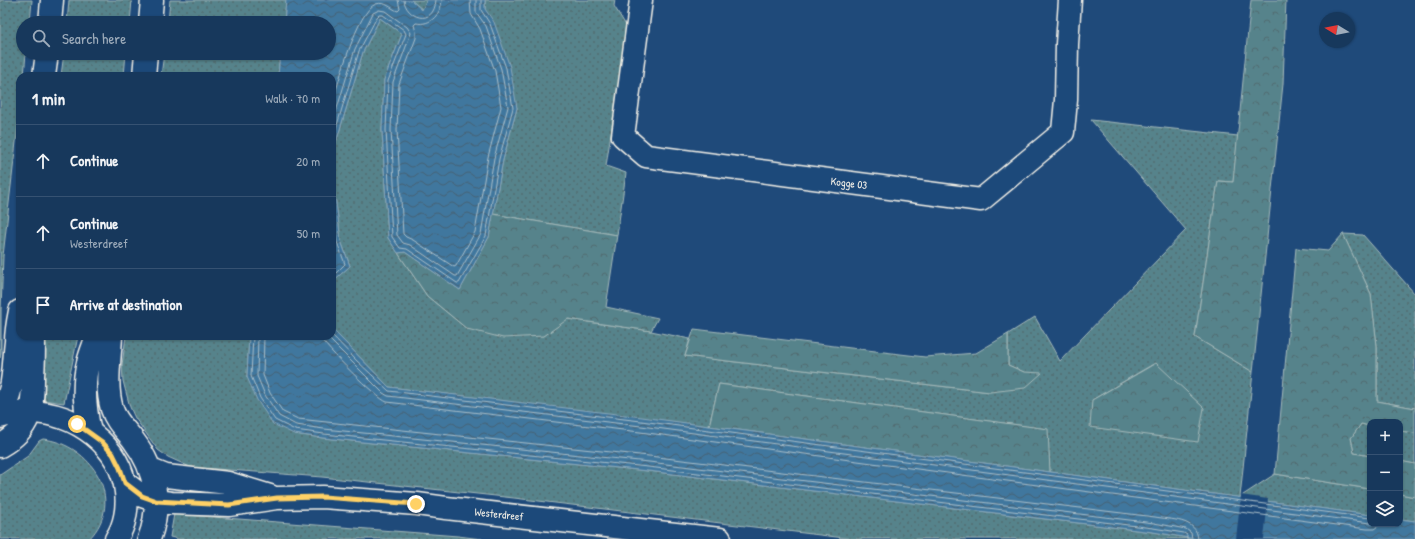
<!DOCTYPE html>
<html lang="en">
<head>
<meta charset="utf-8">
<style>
  :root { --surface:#17385c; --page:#244365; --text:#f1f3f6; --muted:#9eacbb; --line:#365272 }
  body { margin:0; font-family:"Patrick Hand",sans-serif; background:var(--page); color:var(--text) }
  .controls { position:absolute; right:12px; bottom:12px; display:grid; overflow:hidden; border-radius:8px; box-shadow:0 1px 3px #0004 }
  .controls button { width:36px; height:36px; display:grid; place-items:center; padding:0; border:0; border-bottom:1px solid var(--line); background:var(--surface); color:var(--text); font:20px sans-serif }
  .compass { position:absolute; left:1319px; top:12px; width:36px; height:36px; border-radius:50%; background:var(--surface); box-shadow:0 1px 3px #0004; rotate:280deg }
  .stop { position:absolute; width:12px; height:12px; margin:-9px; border:3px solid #ffd166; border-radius:50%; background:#fff }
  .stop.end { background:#ffd166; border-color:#fff; box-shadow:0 1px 4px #0008 }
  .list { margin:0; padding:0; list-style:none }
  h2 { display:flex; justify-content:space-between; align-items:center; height:52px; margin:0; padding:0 16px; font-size:17px }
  h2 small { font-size:13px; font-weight:400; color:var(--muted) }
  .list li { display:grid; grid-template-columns:26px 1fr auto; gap:12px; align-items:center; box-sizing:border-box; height:72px; padding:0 16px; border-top:1px solid var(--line) }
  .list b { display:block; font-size:15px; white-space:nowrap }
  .list p { margin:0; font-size:13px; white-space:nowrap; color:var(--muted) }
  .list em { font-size:13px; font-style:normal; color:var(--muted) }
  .icon { flex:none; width:22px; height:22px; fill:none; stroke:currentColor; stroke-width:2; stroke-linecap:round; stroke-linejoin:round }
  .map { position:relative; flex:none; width:1415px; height:539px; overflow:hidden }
  .search { position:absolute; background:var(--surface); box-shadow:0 1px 3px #0004; left:16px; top:16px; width:320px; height:44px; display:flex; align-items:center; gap:10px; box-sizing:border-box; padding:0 14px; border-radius:22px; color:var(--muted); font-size:15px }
  .panel { position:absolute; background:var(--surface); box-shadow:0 1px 3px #0004; left:16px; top:72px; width:320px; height:268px; border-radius:12px }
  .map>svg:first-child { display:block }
</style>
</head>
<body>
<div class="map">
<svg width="1415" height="539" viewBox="0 0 1415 539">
  <defs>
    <pattern id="grass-dots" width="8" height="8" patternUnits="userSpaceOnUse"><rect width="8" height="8" fill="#57838b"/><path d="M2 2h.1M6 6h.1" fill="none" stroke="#516b6f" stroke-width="1.8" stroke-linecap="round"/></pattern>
    <pattern id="forest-crowns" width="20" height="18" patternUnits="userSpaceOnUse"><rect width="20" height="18" fill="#57838b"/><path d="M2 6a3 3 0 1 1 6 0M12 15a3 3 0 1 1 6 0" fill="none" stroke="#516b6f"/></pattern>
    <pattern id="water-waves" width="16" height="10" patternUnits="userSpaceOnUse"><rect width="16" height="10" fill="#41779e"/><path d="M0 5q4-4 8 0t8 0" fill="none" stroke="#456072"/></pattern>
  </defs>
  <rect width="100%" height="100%" fill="#1f4a7a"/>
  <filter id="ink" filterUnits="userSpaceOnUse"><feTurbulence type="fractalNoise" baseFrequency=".025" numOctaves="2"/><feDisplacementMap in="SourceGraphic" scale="8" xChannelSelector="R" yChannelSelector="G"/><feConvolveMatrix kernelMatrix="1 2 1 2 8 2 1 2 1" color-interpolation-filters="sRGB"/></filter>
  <g filter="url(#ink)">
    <path fill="url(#grass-dots)" stroke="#a6baba" fill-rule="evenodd" d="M0 0H32L30 23H23V53H26L24 76H20V107L3 256 1 310V351L0 358Z
      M69 0H132L130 23H67Z
      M170 0H286L284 23H168Z
      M411 0H427L423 10Z
      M485 0H615L614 6 627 27 606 166 626 173 617 235 493 214 503 160 517 108 485 9Z
      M380 18 402 34 384 80 382 130 388 238 427 296 467 329 544 336 567 319 651 331 690 339 685 356 990 392 1024 372 1008 365V334L1035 317 1060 361 1186 230 1091 120 1238 136 1233 182 1218 181 1195 337 1253 372 1240 497 1275 474 1370 489V515L1050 472 1047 429 719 384 709 426 389 387 332 329V282L350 266 341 241 332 173V156L363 52ZM1155 363 1204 408 1092 400Z
      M64 53H126L124 76H61Z
      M164 53H280L278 76H161Z
      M1343 234 1363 235 1415 294V408L1377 401V346L1371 294Z
      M45 336H78L64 403 43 400Z
      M126 336H249L247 377 294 434 323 438 648 471 1153 532 1195 539H853L514 498 322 477 190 467 168 457 158 450 135 418 130 407 123 381 122 365Z
      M1361 424 1370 426V456L1354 453 1351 438Z
      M1400 431 1415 433V464L1400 461Z
      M43 439C91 444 127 500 89 539H0V475L28 456 39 441Z
      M1400 494 1415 497V521L1400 519Z
      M174 514 458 536 482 539H179L170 537Z"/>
    <path fill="url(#forest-crowns)" stroke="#a6baba" d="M1251 0H1286L1283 84 1253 372 1195 337 1218 181 1233 182Z
      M493 214 617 235 606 307 658 318 651 331 568 319 544 336 503 338 467 329 427 296 398 253 405 252 460 290 489 237Z
      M1343 234 1371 294 1377 346V401L1415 408V433L1400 431V422H1370V426L1361 424 1351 438 1354 453 1370 456V489L1275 474 1296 248 1328 251Z
      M694 329 925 357 976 353 1008 334V365L1024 372 1042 373 1025 388 990 392 685 356Z
      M1156 363 1204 408 1198 442 1090 427 1092 400Z
      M719 384 1048 429 1050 472 709 426Z
      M1400 461 1415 464V497L1400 494Z"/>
    <path fill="url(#water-waves)" stroke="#89a8bc" d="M286 0H411L422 10 427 0H485V9L494 22 510 67 517 108 503 160 489 237 460 290 405 252 398 253 388 238 382 130 384 80 402 34 380 18 363 52 332 156V76H278L280 53H329V23H284Z
      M332 173 341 241 350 266 332 282Z
      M332 329 389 387 642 417 1370 515V524H1400V519L1415 521V539H1195L1153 532 648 471 323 438 294 434 273 424 257 400 247 377 249 336H332Z"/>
    <path fill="#1f4a7a" d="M1241 495 1268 499 1264 539H1236Z"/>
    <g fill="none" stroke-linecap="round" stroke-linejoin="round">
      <path stroke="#acc0ca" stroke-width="1" d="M404 0C405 17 434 29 436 0
        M442 0C441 14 431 26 416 23L414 25 416 32V38L399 84 397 130 403 234 406 237 413 240 454 267 456 266 475 232 488 157 501 107 495 71 480 29 471 14 470 0
        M332 104C338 85 357 10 376 4 386 1 391 9 398 11L400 9 398 0
        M332 125 355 49 373 13 379 10 385 11 407 27 411 33 393 82 391 130 397 235 403 243 410 245 455 276H457L481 234 494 158 508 107 501 69 486 26 476 12V0
        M332 142 359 51 377 17 379 15H383L404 30 406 34 388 81 386 130 392 237 400 248 407 249 457 283H459L486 236 499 159 513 108 506 68 490 24 481 10V0
        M332 203 337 242 345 264 332 277
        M332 335 356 360 389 391 641 421 1370 518
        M253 336 251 376 260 398 275 420 295 430 324 434 648 467 1153 528 1184 533 1187 535V539
        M258 336 257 376 265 395 279 416 296 425 324 429 649 462 1154 523 1186 529 1191 533 1192 539
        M264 336 263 375 270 393 283 412 298 419 649 456 1155 517C1170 520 1197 518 1198 539
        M319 336C325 347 377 399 387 402L640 432 1367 529H1374L1381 524
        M326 336 383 393 388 396 641 426 1370 523"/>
      <g stroke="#f4f1e8" stroke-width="25">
        <path id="minor" d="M641 0 623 136 646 156 981 200 1063 132 1066 100 1067 44 1070 0"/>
      </g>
      <g stroke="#f4f1e8" stroke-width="25">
        <path id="secondary" d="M50 23 52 0
          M150 23 152 0
          M44 76 47 53
          M144 76 146 53
          M111 336C110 360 105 385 112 409 116 422 126 430 134 441 156 470 162 505 149 539
          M0 412C15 393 13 365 16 342 16 332 18 321 20 311
          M0 417C10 414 20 412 30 412 76 413 121 445 126 492 128 507 125 526 116 539
          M90 432C85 409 82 386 88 363 90 354 94 345 97 336
          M0 446C31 429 33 409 33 376 34 363 34 349 34 336
          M151 470 166 476 228 483 270 496
          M125 483 142 496 156 501 171 503 229 505 277 498 323 497 417 504 446 508 720 539"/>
      </g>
      <use href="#minor" stroke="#1f4a7a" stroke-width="22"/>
      <use href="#secondary" stroke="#1f4a7a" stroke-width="22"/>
    </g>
  </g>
  <g fill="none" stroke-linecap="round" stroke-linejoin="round" filter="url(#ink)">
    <path stroke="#ffd166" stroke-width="5" d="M77 424 102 442 113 454 120 468 125 483 142 496 156 501 229 505 277 498 323 497 416 504"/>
  </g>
  <g text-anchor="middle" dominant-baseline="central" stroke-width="3.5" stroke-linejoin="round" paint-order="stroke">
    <g font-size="11" fill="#f4f1e8" stroke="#1f4a7a">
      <text transform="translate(849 183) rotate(7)">Kogge 03</text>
      <text transform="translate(499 514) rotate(6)">Westerdreef</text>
    </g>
  </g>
</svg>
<div class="controls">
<button>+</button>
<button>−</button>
<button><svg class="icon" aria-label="layers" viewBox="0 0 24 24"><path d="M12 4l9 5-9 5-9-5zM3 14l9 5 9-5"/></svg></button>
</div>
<svg class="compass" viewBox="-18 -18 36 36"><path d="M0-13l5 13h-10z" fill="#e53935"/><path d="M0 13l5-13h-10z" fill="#9eacbb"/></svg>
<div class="stop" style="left:77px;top:424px"></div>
<div class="stop end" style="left:416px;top:504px"></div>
<div class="search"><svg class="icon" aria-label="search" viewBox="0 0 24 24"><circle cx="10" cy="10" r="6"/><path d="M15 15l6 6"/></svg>Search here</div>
<section class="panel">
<h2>1 min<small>Walk · 70 m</small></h2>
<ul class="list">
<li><svg class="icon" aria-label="ahead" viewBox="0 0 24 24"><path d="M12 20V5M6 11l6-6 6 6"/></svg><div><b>Continue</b></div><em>20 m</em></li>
<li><svg class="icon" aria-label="ahead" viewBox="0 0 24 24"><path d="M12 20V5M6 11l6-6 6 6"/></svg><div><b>Continue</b><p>Westerdreef</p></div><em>50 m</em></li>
<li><svg class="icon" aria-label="arrive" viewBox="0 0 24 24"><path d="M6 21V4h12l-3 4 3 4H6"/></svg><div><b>Arrive at destination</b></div></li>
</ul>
</section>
</div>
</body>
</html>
